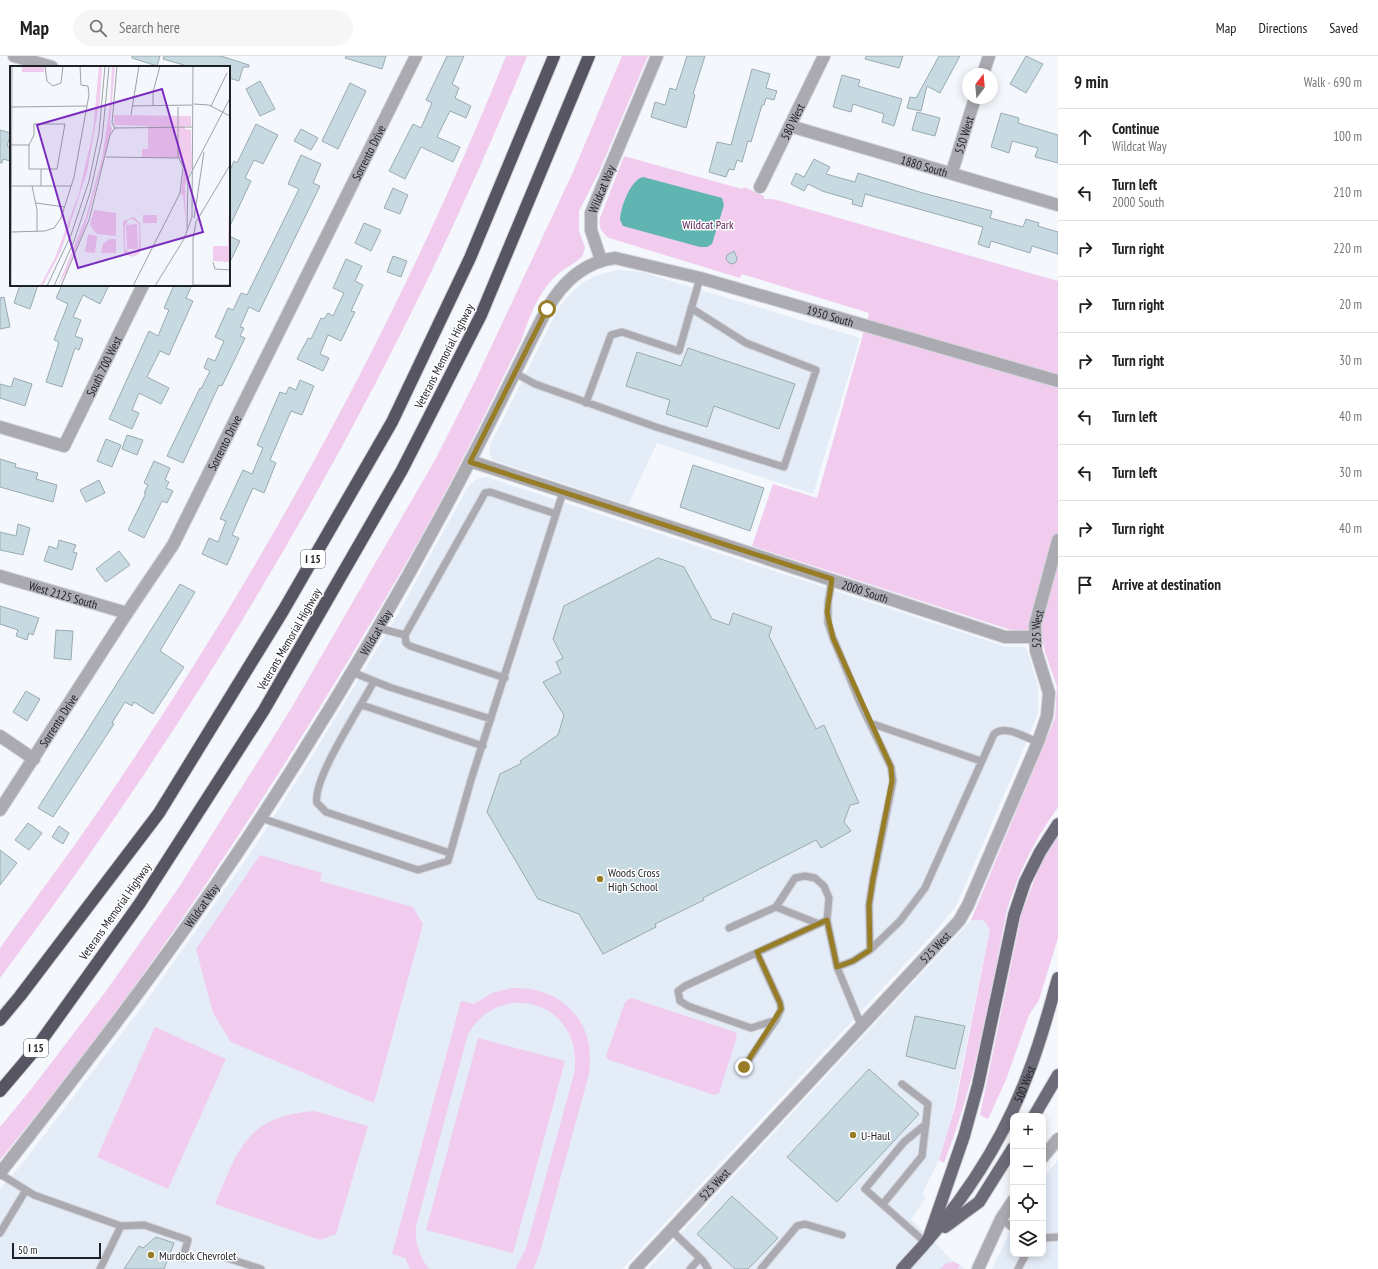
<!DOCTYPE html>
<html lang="en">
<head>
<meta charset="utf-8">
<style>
  :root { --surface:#fff; --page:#f6f6f6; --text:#222; --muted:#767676; --line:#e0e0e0 }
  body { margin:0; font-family:"PT Sans Narrow",sans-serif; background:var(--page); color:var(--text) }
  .controls { position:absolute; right:12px; bottom:12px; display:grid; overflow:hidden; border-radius:8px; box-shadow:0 2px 10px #0003 }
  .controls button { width:36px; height:36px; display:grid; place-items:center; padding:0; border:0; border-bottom:1px solid var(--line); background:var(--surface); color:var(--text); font:20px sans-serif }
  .compass { position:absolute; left:962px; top:12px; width:36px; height:36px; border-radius:50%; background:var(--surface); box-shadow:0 2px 10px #0003; rotate:16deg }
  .scale { position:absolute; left:12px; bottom:10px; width:89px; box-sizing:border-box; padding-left:4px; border:2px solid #1d2025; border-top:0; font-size:11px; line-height:14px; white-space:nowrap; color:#1d2025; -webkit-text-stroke:3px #fff; paint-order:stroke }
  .stop { position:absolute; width:12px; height:12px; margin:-9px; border:3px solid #977d25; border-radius:50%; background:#fff }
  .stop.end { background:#977d25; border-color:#fff; box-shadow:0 1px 4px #0008 }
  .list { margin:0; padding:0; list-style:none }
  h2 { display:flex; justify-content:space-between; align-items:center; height:52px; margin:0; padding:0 16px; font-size:17px }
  h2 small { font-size:13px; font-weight:400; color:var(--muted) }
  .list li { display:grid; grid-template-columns:26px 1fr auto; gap:12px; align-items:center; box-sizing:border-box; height:56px; padding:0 16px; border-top:1px solid var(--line) }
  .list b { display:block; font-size:15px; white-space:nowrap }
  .list p { margin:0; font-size:13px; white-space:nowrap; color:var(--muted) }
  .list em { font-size:13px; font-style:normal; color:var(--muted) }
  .icon { flex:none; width:22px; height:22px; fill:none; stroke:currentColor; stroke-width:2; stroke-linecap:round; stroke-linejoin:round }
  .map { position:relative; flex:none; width:1058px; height:1213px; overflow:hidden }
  header { display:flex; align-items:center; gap:24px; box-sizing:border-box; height:56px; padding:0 20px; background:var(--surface); border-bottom:1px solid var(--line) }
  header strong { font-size:19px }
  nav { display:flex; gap:22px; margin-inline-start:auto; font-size:14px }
  .search { width:280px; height:36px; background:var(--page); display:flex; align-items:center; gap:10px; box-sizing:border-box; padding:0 14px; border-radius:22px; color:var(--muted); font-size:15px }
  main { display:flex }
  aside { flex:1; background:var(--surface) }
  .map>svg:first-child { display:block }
</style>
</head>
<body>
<header>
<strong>Map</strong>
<div class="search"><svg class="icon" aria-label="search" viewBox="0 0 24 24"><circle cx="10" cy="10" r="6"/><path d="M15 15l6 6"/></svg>Search here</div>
<nav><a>Map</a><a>Directions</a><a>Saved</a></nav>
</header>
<main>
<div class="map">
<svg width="1058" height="1213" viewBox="0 0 1058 1213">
  <rect width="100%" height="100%" fill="#f4f8fd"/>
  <path fill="#e4ecf8" d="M619 214 641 216 860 282 813 438 657 387 628 449 493 404 489 396 491 387 559 251 573 235 582 227 595 220Z
    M486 421 1007 591H1026L1038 630V657L1016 711 956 850 933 878 622 1213H0V1133L26 1103 145 947 256 789 316 694 394 565 468 431 475 424Z
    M971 864H983L990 873 950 1069 939 1104 922 1138 926 1141 911 1163 954 1206 964 1211 963 1213H648Z
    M1058 1104V1213H992L1013 1169V1198H1043V1123Z"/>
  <path fill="#f1ccef" d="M506 0H527C393 329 213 638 0 922V892C38 839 78 786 114 732 269 503 403 256 506 0Z
    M622 0H648L599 116 579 155V175L585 191 583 199C577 207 566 211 558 218 539 235 530 259 522 283 488 352 455 421 417 488 334 632 246 774 149 910 102 976 51 1041 0 1104V1071L32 1032 106 935 179 831 289 656 435 404 476 323 573 116Z
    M624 100 742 133 744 131 764 140V143H773L1058 225V751C1034 785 1019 815 1007 854 990 939 976 1026 944 1107L939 1104 955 1051 990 873 983 864H971L1055 662 1057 631 1045 596 1042 581 1017 576 752 490 773 428 817 442 869 257 742 218 740 222 609 182C602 177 598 171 600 162Z
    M1058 777V882L1039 944 1029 959 1006 1024 988 1063 980 1059 1022 856 1039 812Z
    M260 799 322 817 320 825 413 851 423 868 374 1047 231 986 213 957 196 893Z
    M512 932C565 930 599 970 588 1022L540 1196 533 1213H515L526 1192 574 1018C586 950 503 919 468 978L416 1170C415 1187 419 1200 429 1213H410L405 1202 392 1198 461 945 474 948 492 937Z
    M631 942 735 976 737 981 719 1037 714 1039 609 1004 606 1000 625 946Z
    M155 971 226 1003 168 1133 97 1101Z
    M478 982 565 1005 513 1197 426 1174Z
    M314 1055 368 1070 336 1178 320 1184 215 1148C239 1092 246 1061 314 1055Z
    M954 1206 960 1209 958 1213H940L945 1208Z"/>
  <path fill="#60b4b1" d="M643 121 722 142 724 149 712 188 707 191H700L623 170 620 164C620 152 631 123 643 121Z"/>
  <path fill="#c8dae1" stroke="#99aab1" d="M132 0H160L157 10 132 2Z
    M164 0H221L249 9V11H243L239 25 229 22V11H184V9L163 3Z
    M346 0H386L382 13 345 2Z
    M447 0H464L452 28 459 32 455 42 471 50 466 62 450 55 437 81 460 91 453 106 421 91 405 123 389 115 413 68 421 72 432 47 426 44Z
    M687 0H705L693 38 695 39 686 72 651 61 655 46 665 49 670 32 676 34Z
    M866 0H903L899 12 865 3Z
    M939 0H960L940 37 927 30 921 55 907 52 910 41 916 42Z
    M1026 0 1043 8 1026 37 1010 28Z
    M752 13 770 18 766 32 777 35 774 44 766 42 764 49H762L751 86 748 85 742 106 737 104 734 114 729 113 726 121 709 116 717 86 731 89Z
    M842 19 860 24 858 30 902 43 894 70 882 66 884 58 853 48 851 56 833 51Z
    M260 25 275 53 260 60 246 33Z
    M350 27 366 35 338 93 322 85Z
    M917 56 940 62 935 80 912 74Z
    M1001 57 1019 62 1018 67 1058 79V107L1035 101 1038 92 1012 85 1009 97 991 91Z
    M256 68 278 79 263 108 254 104 245 122 251 125 229 172V116L234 105 237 107Z
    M301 73 318 82 311 94 294 85Z
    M0 74 11 77 7 90 11 91 10 105 3 103 2 107H0Z
    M301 99 321 108 313 127 320 130 259 256 249 251 240 271 244 272 240 280 245 282 222 330 219 329 183 407 167 400 200 332 201 333 210 315 204 312 208 302 215 305 224 285 215 281 228 252 233 254 241 237 247 239 299 133 288 128Z
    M814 103 830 111 826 118 855 126 858 117 923 137 992 155 990 162 1023 171 1026 163 1039 167 1038 170 1058 176V198L1032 190 1030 197 991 185 989 192 978 188 983 171 865 138 862 151 852 148 853 144 822 135 808 128 804 135 791 128 796 117 804 121Z
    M393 132 408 139 400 158 384 152Z
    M364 167 381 174 371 195 355 187Z
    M229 180 240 185 229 208Z
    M734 195 737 202 736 206 733 208 729 207 726 203 727 199Z
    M393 200 407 205 401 221 387 216Z
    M346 203 362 210 355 225 363 229 351 255 355 256 341 285 328 279 320 298 329 302 323 315 297 303 308 282 311 283 321 262 324 263 328 257 333 260 344 237 333 232Z
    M20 229H38L30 253 14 247Z
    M62 229H109L100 248 83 239 73 261 81 264 75 280 83 283 79 294 75 292 62 331 46 326 59 286 54 284 68 248 56 242Z
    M174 229H192L186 242 193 245 169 299 160 295 147 321 169 332 161 348 139 337 132 354 139 357 132 373 109 363 149 275 158 280 169 254 164 252Z
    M4 241 10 271 0 273V242Z
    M688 292 795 328 779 373 714 350 707 371 666 358 670 344 626 330 637 296 681 310Z
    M14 322 32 328 25 350 0 342V328L11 331Z
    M300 324 314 330 302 359 291 355 270 404 276 407 264 437 253 432 232 479 239 482 227 509 202 498 209 482 218 486 226 465 220 463 243 414 252 418 263 392 257 389 280 336 286 338 289 331 296 334Z
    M127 379 143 384 137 399 122 393Z
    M106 383 121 389 112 411 97 405Z
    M0 403 16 408 15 411 38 417 36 423 57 429 53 446 0 431Z
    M154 405 170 412 165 424 169 426 166 432 173 435 167 447 162 445 144 482 128 474 146 437H144L148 429 144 427Z
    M693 409 764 432 750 475 680 451Z
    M99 424 105 437 86 446 80 434Z
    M18 468 30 472 23 499 0 494V476L16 480Z
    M59 484 76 489 73 496 77 497 72 514 44 505 49 490 57 493Z
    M119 495 130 509 106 526 96 513Z
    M658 502 684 511 712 563 729 569 733 557 772 571 769 580 816 673 824 669 859 747 850 749 844 766 851 775 821 792 816 784 703 842 704 844 655 868 656 871 603 898 579 858 538 843 487 756 500 718 522 707 520 705 558 679 564 659 543 626 561 617 556 606 563 602 553 583 564 550Z
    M180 528 195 536 160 595 184 611 153 658 134 646 132 650 125 646 112 667 114 668 53 761 38 752Z
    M0 550 39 562 33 579 29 577 27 584 16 580 18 574 0 568Z
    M56 574 73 575 71 604 54 602Z
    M26 635 40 643 27 665 13 656Z
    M28 767 42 777 29 794 15 784Z
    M59 770 69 777 63 788 52 781Z
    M0 794 17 807 0 829Z
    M915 960 965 970 955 1013 906 1000Z
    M869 1013 919 1058 837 1146 787 1101Z
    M732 1140 778 1182 748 1213H735L697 1178Z
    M156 1181 174 1187 164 1213H124L139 1190 143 1192Z"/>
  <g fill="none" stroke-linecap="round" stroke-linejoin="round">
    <g stroke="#d2d5da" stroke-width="9">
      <path id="service" d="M515 317 535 328 656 371 784 411 816 314 746 287 691 252
        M586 347 611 279 622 276 679 295 700 222
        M832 523 828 547V567L833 582 861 649 891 711 893 725 873 823 869 849 870 894 853 905 837 911
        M378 572 405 579
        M352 616 389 631 491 663
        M505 622 410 590 406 587 405 579 485 437 490 436 556 458
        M374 625C361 651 312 723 317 747L326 756 450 797
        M362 649 483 690
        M870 667 981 705
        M261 762 418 814 448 805 471 724 563 436
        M776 851 819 868
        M729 872 776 851 795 822 805 820 815 822 824 830 829 842 827 864 837 911 861 969
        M870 894 900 865 925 832 994 678C1005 668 1026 682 1038 686
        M757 897 780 947 781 953 776 964 751 972 688 950 680 945 678 935 685 930 827 864
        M744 1011 776 964
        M0 1118 34 1139 121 1170 100 1213
        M883 1148 922 1100 928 1048 902 1028
        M1001 1163 1013 1172
        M121 1170 144 1169 188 1184 183 1202
        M671 1174 703 1205 708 1213
        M0 1177 26 1134
        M1043 1182 1058 1181
        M926 1187 865 1133 904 1086 926 1068
        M224 1201 261 1213
        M690 1213 700 1202
        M761 1213 797 1170 805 1168 842 1179
        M1018 1213 1026 1198"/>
    </g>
    <g stroke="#d2d5da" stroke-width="14">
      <g id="minor">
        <path d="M14 0 52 11"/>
        <path d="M983 18 989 0"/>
        <path id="s1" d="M790 70 1058 149"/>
        <path id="s2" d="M952 116 975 42"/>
        <path id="s3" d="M760 131 824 0"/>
        <path id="s4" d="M601 204 591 174V157L657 0"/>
        <path id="s5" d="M0 371 64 390 143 229"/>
        <path id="s6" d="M470 405 1005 581H1034"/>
        <path id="s7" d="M0 520 127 557"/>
        <path d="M0 680 34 703"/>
        <path id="s8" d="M0 754 127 557 173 489 416 0"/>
        <path id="s9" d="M635 1213 959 865 968 849 1038 686 1047 660 1049 637 1036 595 1035 569 1058 484"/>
      </g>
    </g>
    <g stroke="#d2d5da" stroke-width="14">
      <g id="tertiary">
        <path d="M1043 1101 1058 1083"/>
        <path id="s10" d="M0 1117C91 1001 181 884 262 760 337 645 407 526 470 405 497 354 521 303 547 253 562 227 584 206 615 202L700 222 1058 325"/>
        <path d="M978 1213 1001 1163 1013 1145"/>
      </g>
    </g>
    <g stroke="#d2d5da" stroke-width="14">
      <g id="primary">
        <path d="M1034 1060 1058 1019"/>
        <path d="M945 1171 979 1146 1013 1092"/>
        <path d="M928 1184 964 1080 978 1029 1014 859 1025 826 1040 796 1058 768"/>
        <path id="s11" d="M902 1213C956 1156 1002 1090 1029 1015 1041 985 1049 953 1058 922"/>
      </g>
    </g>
    <g stroke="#d2d5da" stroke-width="14">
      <path id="motorway" d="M0 964 20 940 159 757 283 555 392 366 470 202 554 0
        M0 1035 34 995 140 847 264 654 402 414 481 259 589 0"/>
    </g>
    <use href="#service" stroke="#abaab1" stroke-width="7"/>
    <use href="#minor" stroke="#abaab1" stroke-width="12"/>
    <use href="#tertiary" stroke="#abaab1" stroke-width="12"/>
    <use href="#primary" stroke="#6d6b77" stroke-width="12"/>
    <use href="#motorway" stroke="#575562" stroke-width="12"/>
  </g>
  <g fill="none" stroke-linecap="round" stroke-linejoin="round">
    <path stroke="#977d25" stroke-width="5" d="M547 253 470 406 832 523 827 556 833 582 891 711 892 725 873 823 869 849 870 894 853 905 837 911 827 864 757 896 780 947 781 953 744 1011"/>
  </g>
  <g fill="#977d25" stroke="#fff" stroke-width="1.5">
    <circle cx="600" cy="823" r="4"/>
    <circle cx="853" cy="1079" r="4"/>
    <circle cx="151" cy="1199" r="4"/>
  </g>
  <g text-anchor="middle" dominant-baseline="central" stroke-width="3" stroke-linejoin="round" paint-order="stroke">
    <g fill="#fff" stroke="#616366" stroke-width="1">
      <rect x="301" y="494" width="24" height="18" rx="3"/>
      <rect x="24" y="983" width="24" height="18" rx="3"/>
    </g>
    <g font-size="11" font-weight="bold" fill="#1d2025">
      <text x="313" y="503">I 15</text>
      <text x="36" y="992">I 15</text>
    </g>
    <g font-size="12" fill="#1d2025" stroke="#fff">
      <text stroke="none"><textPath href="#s3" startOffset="73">580 West</textPath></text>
      <text stroke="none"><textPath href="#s2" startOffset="39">550 West</textPath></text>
      <text stroke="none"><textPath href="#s8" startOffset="755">Sorrento Drive</textPath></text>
      <text stroke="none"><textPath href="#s1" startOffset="140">1880 South</textPath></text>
      <text stroke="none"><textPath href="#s4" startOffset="75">Wildcat Way</textPath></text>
      <text stroke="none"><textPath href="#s10" startOffset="1336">1950 South</textPath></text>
      <text transform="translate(444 300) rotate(-63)">Veterans Memorial Highway</text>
      <text stroke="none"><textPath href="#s5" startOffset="156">South 700 West</textPath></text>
      <text stroke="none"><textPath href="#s8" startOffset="431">Sorrento Drive</textPath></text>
      <text stroke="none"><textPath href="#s6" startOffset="416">2000 South</textPath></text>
      <text stroke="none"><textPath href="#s7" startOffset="66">West 2125 South</textPath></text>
      <text stroke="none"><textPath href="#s9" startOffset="788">525 West</textPath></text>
      <text stroke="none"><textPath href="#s10" startOffset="659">Wildcat Way</textPath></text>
      <text transform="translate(289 583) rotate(-60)">Veterans Memorial Highway</text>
      <text stroke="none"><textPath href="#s8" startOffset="107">Sorrento Drive</textPath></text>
      <text stroke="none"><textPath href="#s10" startOffset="335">Wildcat Way</textPath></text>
      <text transform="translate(115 855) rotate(-55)">Veterans Memorial Highway</text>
      <text stroke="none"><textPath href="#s9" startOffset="440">525 West</textPath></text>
      <text stroke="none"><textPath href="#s11" startOffset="223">500 West</textPath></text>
      <text stroke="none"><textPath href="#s9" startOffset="116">525 West</textPath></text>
    </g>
    <g font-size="12" fill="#531b53" stroke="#fff">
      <text x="708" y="168">Wildcat Park</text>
    </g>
    <g font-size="12" fill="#1d2025" stroke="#fff" text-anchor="start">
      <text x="608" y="816">Woods Cross<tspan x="608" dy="14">High School</tspan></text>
      <text x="861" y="1079">U-Haul</text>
      <text x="159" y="1199">Murdock Chevrolet</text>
    </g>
  </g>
  <g transform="translate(10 10)">
    <rect width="220" height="220" fill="#f4f8fd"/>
    <path d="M12 0H34V6H12ZM89 0H92L90 34 77 106 51 185 33 219 30 220 45 192 69 127 83 66ZM102 0H105L100 57 102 63 75 161 57 205 48 220 76 151 92 92 100 39ZM104 49 181 50V60H175V63L181 64 182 101 175 120 176 158 173 129 171 128 174 101 170 92 132 91V83H138V60L104 59ZM84 144 106 147V170L87 168 84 165 80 158ZM218 148 220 196 203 195V180H218ZM133 149H147V157H133ZM124 151 130 157 131 182 129 188 122 191 114 187 113 155ZM123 153 129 158V182L122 189 115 183V160L118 154ZM127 158 128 183H117L116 159ZM78 168 87 170 85 187 75 186ZM100 173H106V187H91L93 178Z" fill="#f1ccef" fill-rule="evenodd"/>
    <path fill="none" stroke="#9ea2a7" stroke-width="1" d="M35 0 37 15 43 20 51 17 53 0M184 38 199 39 220 50M122 40 182 39M143 40V26L150 0M201 40 217 7M1 41 77 40M121 49 129 0M24 58H55L47 103H19V79L24 69ZM105 62 183 61M105 62 102 57 107 0M1 79H19M96 91 169 92M1 120H61M22 120 27 144V166M31 120V103M26 137 55 141M184 152 194 86M177 163 178 113 220 32M1 166 35 165 44 162 51 152 64 111 79 29 78 20 71 19 70 0M203 196 205 203 220 204M183 219H220M1 220 2 0M37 220 61 169 79 115 89 67 95 0M44 220 64 175 80 127 92 73 99 1M51 220 79 154 100 69 105 62M123 220 170 127 173 101 168 90V41M145 220 174 173 182 151 183 0M183 220V173L186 156 220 99"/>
    <path fill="#7b2cbf" fill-opacity="0.15" stroke="#7b2cbf" stroke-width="2" d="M152 23 193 166 68 202 27 59Z"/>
    <rect width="220" height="220" fill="none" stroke="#1d2025" stroke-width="2"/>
  </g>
</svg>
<div class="controls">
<button>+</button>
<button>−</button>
<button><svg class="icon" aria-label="locate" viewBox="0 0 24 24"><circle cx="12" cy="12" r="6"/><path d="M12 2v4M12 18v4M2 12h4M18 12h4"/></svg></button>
<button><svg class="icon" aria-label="layers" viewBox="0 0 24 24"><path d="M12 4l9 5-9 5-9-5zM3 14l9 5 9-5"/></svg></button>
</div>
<svg class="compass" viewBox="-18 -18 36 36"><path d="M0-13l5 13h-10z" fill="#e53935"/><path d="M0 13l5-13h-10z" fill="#767676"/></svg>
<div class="scale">50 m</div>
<div class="stop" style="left:547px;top:253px"></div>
<div class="stop end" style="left:744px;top:1011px"></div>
</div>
<aside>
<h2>9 min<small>Walk · 690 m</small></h2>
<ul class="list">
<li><svg class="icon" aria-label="ahead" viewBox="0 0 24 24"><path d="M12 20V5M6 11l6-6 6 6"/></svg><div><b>Continue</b><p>Wildcat Way</p></div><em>100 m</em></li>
<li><svg class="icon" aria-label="left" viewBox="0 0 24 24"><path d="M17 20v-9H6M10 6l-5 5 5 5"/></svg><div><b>Turn left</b><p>2000 South</p></div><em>210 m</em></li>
<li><svg class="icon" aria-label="right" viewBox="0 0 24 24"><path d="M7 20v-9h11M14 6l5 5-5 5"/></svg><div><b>Turn right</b></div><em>220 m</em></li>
<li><svg class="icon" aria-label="right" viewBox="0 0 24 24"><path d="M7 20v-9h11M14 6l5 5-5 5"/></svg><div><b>Turn right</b></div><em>20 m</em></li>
<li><svg class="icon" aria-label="right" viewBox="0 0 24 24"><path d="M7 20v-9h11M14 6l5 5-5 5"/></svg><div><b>Turn right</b></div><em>30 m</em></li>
<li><svg class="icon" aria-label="left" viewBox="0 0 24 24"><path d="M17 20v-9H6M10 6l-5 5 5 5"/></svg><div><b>Turn left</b></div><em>40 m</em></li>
<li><svg class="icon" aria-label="left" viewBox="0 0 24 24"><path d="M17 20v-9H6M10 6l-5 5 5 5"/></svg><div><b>Turn left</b></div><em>30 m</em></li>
<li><svg class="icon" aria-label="right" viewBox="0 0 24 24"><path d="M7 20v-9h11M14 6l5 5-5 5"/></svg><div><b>Turn right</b></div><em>40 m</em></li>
<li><svg class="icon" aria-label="arrive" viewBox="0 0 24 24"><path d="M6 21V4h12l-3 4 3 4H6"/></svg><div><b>Arrive at destination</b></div></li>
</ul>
</aside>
</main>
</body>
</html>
